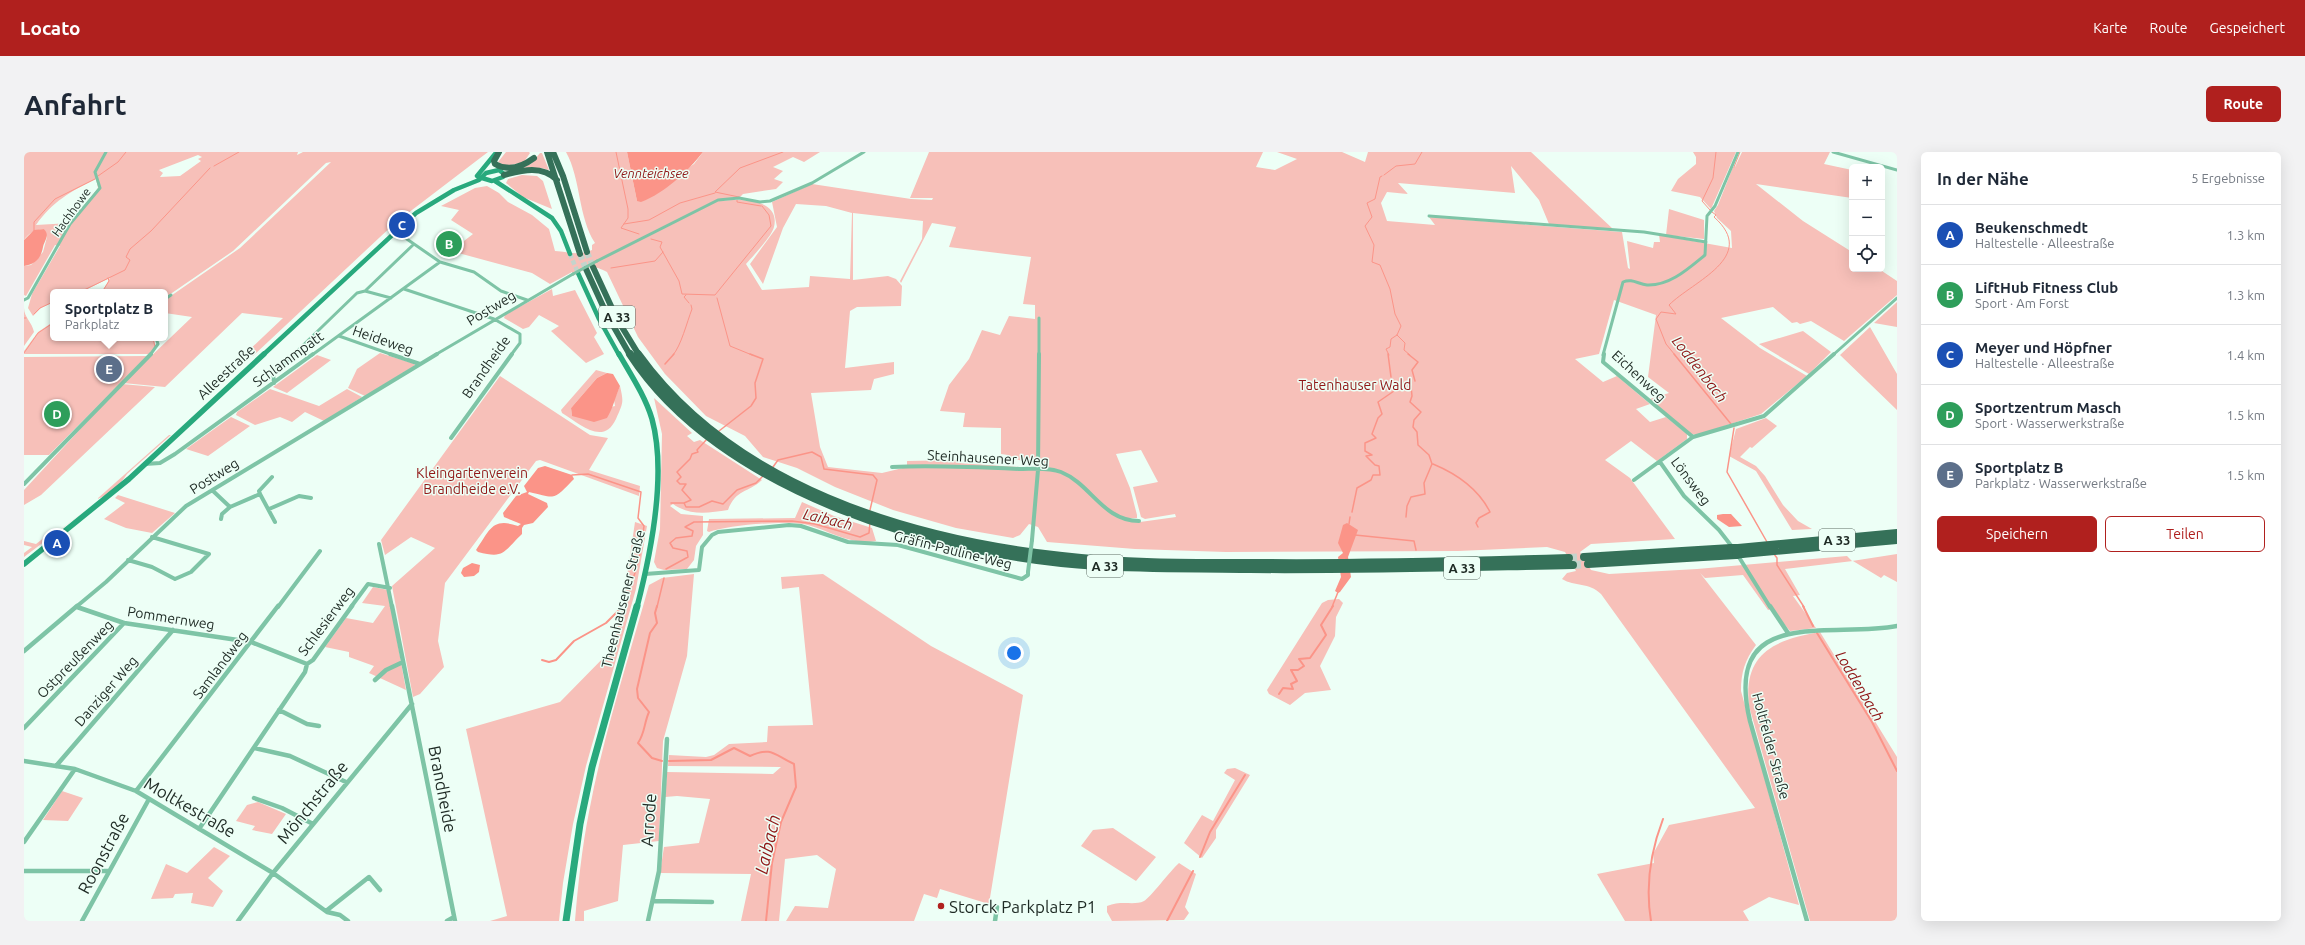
<!DOCTYPE html>
<html lang="de">
<head>
<meta charset="utf-8">
<style>
  :root { --surface:#fff; --page:#f2f2f3; --text:#1f2937; --muted:#747a83; --line:#e0e1e3; --accent:#b0201e }
  body { margin:0; font-family:Ubuntu,sans-serif; background:var(--page); color:var(--text) }
  .controls { position:absolute; right:12px; top:12px; display:grid; overflow:hidden; border-radius:6px; box-shadow:0 4px 16px #0002 }
  .controls button { width:36px; height:36px; display:grid; place-items:center; padding:0; border:0; border-bottom:1px solid var(--line); background:var(--surface); color:var(--text); font:20px sans-serif }
  .you { position:absolute; left:990px; top:501px; width:14px; height:14px; margin:-10px; border:3px solid #fff; border-radius:50%; background:#1a73e8; box-shadow:0 0 0 6px #1a73e833 }
  .badge { display:grid; place-items:center; width:26px; height:26px; border-radius:50%; background:var(--accent); color:#fff; font-size:13px; font-weight:700 }
  .pin { position:absolute; translate:-50% -50%; border:2px solid #fff; box-shadow:0 1px 4px #0006 }
  .popup { position:absolute; left:26px; top:137px; width:118px; height:52px; box-sizing:border-box; display:grid; place-content:center; border-radius:6px; background:var(--surface); filter:drop-shadow(0 1px 3px #0005); font-size:13px; white-space:nowrap; color:var(--muted) }
  .popup b { font-size:15px; color:var(--text) }
  .popup::after { content:''; position:absolute; left:50%; top:100%; margin-left:-8px; border:8px solid transparent; border-top-color:var(--surface) }
  .list { margin:0; padding:0; list-style:none }
  h2 { display:flex; justify-content:space-between; align-items:center; height:52px; margin:0; padding:0 16px; font-size:17px }
  h2 small { font-size:13px; font-weight:400; color:var(--muted) }
  .list li { display:grid; grid-template-columns:26px 1fr auto; gap:12px; align-items:center; box-sizing:border-box; height:60px; padding:0 16px; border-top:1px solid var(--line) }
  .list b { display:block; font-size:15px; white-space:nowrap }
  .list p { margin:0; font-size:13px; white-space:nowrap; color:var(--muted) }
  .list em { font-size:13px; font-style:normal; color:var(--muted) }
  .actions { display:flex; gap:8px; padding:12px 16px }
  .actions a { flex:1; padding:9px 0; border:1px solid var(--accent); border-radius:6px; text-align:center; font-size:14px; color:var(--accent) }
  .actions .main { background:var(--accent); color:#fff }
  .icon { flex:none; width:22px; height:22px; fill:none; stroke:currentColor; stroke-width:2; stroke-linecap:round; stroke-linejoin:round }
  .map { position:relative; flex:none; width:1873px; height:769px; overflow:hidden; border-radius:6px }
  header { display:flex; align-items:center; gap:24px; box-sizing:border-box; height:56px; padding:0 20px; background:var(--accent); color:#fff }
  header strong { font-size:19px }
  nav { display:flex; gap:22px; margin-inline-start:auto; font-size:14px }
  .intro { display:flex; align-items:center; justify-content:space-between; box-sizing:border-box; height:96px; padding:0 24px }
  h1 { margin:0; font-size:28px }
  .button { padding:10px 18px; border-radius:6px; background:var(--accent); color:#fff; font-size:14px; font-weight:700 }
  main { display:flex; gap:24px; padding:0 24px }
  aside { flex:1; background:var(--surface); border-radius:6px; box-shadow:0 4px 16px #0002 }
  .map>svg:first-child { display:block }
</style>
</head>
<body>
<header>
<strong>Locato</strong>
<nav><a>Karte</a><a>Route</a><a>Gespeichert</a></nav>
</header>
<div class="intro"><h1>Anfahrt</h1><a class="button">Route</a></div>
<main>
<div class="map">
<svg width="1873" height="769" viewBox="0 0 1873 769">
  <rect width="100%" height="100%" fill="#edfff6"/>
  <path fill="#f7c0b9" fill-rule="evenodd" d="M0 0H274L273 3 279 0H464L371 71 229 204 220 203 259 166 218 161 141 235 99 231 168 165 141 161V148L216 96 307 10 302 11 209 99 145 143 141 142V140H78L86 126 57 140H29V150L17 156 9 164 4 156 8 142 36 94 31 93 2 144 0 143V114L7 113 19 100 23 85 20 77C10 78 5 81 0 88ZM174 3 178 5 174 7 177 9 156 24 136 25 139 21 135 18ZM72 27 74 36 46 71 12 73C28 50 47 39 72 27Z
    M482 0H505L506 1 500 10 482 14 474 10Z
    M542 0H603L613 49 670 12 679 0H796L780 10 769 5 749 15 759 19 750 27 759 30 752 37 719 42 716 45 696 49C713 47 757 45 750 75 748 84 729 104 722 112L738 138 785 135 786 124 826 127 828 61 802 54 772 52 759 76 739 132 726 112 753 75 748 50 788 32 887 47 908 48 909 46H886L905 0H1239L1232 15 1251 18 1273 7 1253 0H1318L1341 10 1344 0H1507L1589 77 1525 72 1515 48 1487 14 1491 41 1374 31 1384 42 1363 40 1357 51 1363 69 1411 73 1405 65 1598 80 1604 116 1606 117 1603 89 1629 96 1630 90H1636L1635 83 1708 96 1707 79 1693 66 1690 59 1694 53 1709 15H1711L1718 0H1806L1800 12 1828 18V46L1732 32 1779 69 1828 100V117H1855L1873 129V143L1820 189 1787 169 1776 172 1773 170 1768 171 1749 155 1697 166 1736 196 1783 224 1737 262 1673 283 1667 282 1626 247 1645 241 1624 225 1632 163 1590 148 1575 202 1551 207 1579 230 1593 224 1626 252 1612 257 1626 270 1642 265 1663 282V287L1633 309 1607 289 1581 308 1606 326 1651 387 1567 392 1556 400 1567 418 1585 422 1673 417 1823 404 1828 409 1873 402V430L1860 423 1857 426 1829 409 1761 417 1776 443 1769 444 1792 476 1766 479 1748 457 1744 458 1719 423 1681 426 1676 421 1732 493C1721 508 1717 520 1717 539L1775 753 1745 745 1719 759 1725 769H1601L1573 722 1630 711 1629 702 1645 673 1731 656 1577 442C1565 430 1551 435 1538 427L1543 421 1552 419 1541 400 1523 395 1434 399 1202 400 1111 397 1023 390 1014 375 1005 372 996 383 989 386 932 376 869 358 811 335 773 316 739 305 721 284 682 264 641 222 614 185 583 120C566 112 566 115 549 124L548 120 526 132 508 121 427 99 449 82 427 68 435 58 417 54 451 36 463 34 475 41 484 50 508 63 525 77 531 99C545 100 555 104 568 98V93L571 91C554 65 557 27 542 0ZM829 61 899 69 898 87 876 129 877 131 908 71 932 75 925 95 1007 105 999 152 1011 153V167L985 164 976 183 958 178 945 207 925 233 916 259 941 261 939 275 977 276V302L984 303V306L1011 311V316L934 311V308L883 309V315L858 321 804 315 796 295 787 241 847 238 850 227 870 222V210L821 216 826 159 833 155 877 154 878 134 872 127 864 124 829 128ZM1117 298 1134 330 1109 335 1117 365 1121 367 1151 362 1152 365 1116 370 1097 367 1113 366V363L1106 336 1092 302Z
    M1669 0H1712L1687 57 1676 45 1647 39 1654 27 1672 12V5Z
    M516 1H518L525 18 517 16 494 18 507 12Z
    M498 23 513 24 519 29 528 57 499 45 482 31 484 27Z
    M1645 57 1680 68V87L1642 83Z
    M528 137 529 144 551 138 573 181 570 185 580 202 562 211 527 179 535 174 515 163 505 175 499 177 480 166 481 163Z
    M1873 150V175L1850 171Z
    M0 156C0 165 8 170 10 180L0 194Z
    M29 170V186H130L131 196 125 202H0V199L14 180Z
    M1846 175 1873 222V258L1816 203Z
    M1779 179 1807 200 1785 222 1735 192Z
    M356 201 391 212 390 214 341 244 324 236 333 217Z
    M293 203 307 208 263 241 249 235Z
    M123 204 25 303H0V205Z
    M572 218 583 221 573 226 547 256 548 264 591 254 590 248 596 234C600 251 599 251 592 267 579 295 555 271 538 261L537 258Z
    M476 224 566 283 584 286 565 318 616 334 615 344 516 308 512 309 421 431 414 489 420 515 396 542 389 545 368 434 411 396 387 385 361 403 357 388Z
    M98 232 131 235 17 343 0 353V338Z
    M246 237 295 254 323 237 338 245 300 269 281 260 268 270 256 265 231 273 212 263 213 260Z
    M630 246 668 281 663 284 670 290 676 288 738 328C724 341 712 337 704 358 684 361 666 364 649 352L646 354 657 362 679 364V383L672 394 670 408 663 417 640 418 633 416 630 410 636 377 638 282Z
    M207 265 226 274 184 304 162 297Z
    M1742 266 1753 274 1728 296 1726 295 1716 305 1732 314 1741 324 1759 353 1774 369 1788 377 1768 378 1732 319 1705 304 1712 277Z
    M145 283H147L103 322C97 332 84 344 73 347Z
    M94 343 151 361 128 381 102 376 80 367 101 351 91 346Z
    M74 349 0 405V401L8 395 0 393V389L12 392 26 381 36 378Z
    M778 350 810 364 848 376 852 389C828 394 806 379 784 373 764 368 704 373 685 380L683 379 685 367 771 366Z
    M611 370 623 374 612 437 562 614 549 672 539 731 535 769H466L483 764 442 577 536 550 588 497 598 458Z
    M670 422 663 504 639 589 635 689 599 693 594 749 560 759V769H551C554 732 558 696 565 660 579 584 604 509 625 433L638 426Z
    M799 422 907 494 999 543 965 752 916 737 913 746 900 742 890 769H762L771 754 804 756 812 717 793 703 761 707 755 769H717L727 722 636 721 640 695 675 691 686 647 653 644 641 645 643 620 749 622 757 615 644 614 645 603 682 605 690 603 705 592 743 590 744 574 789 573 775 435 758 437 757 425Z
    M349 435 364 438 382 538 345 521 350 514 325 505V500L301 495 322 466 349 471 361 454 338 451Z
    M1315 447 1319 451 1312 465 1311 484 1296 514 1307 538 1281 541 1266 553 1245 542 1243 538 1298 451 1304 448Z
    M1796 480 1873 605V769H1786L1725 554C1719 501 1750 488 1796 480Z
    M1211 616 1226 623 1192 678V686L1178 706 1160 691 1178 663 1189 669 1211 628 1200 621 1203 617Z
    M38 639 59 646 44 669 19 668Z
    M234 650 262 662 248 682 228 678 231 674 212 669 223 653Z
    M1089 676 1132 705 1112 729 1057 694 1069 678Z
    M190 695 206 704 184 726 199 739 189 755 167 751 169 741 151 742 149 746 127 747 142 712 163 721Z
    M1155 711 1172 722 1161 755 1165 761 1160 768 1088 769 1083 760V754C1098 748 1110 754 1120 749 1126 746 1146 719 1155 711Z"/>
  <path fill="#fb9488" d="M603 0H679C664 19 641 41 617 50L613 49Z
    M20 77C26 84 21 87 19 95 17 106 12 112 0 114V88L10 78Z
    M583 221 589 222 596 234C591 246 589 256 583 266L570 270 548 264 547 256 573 226Z
    M521 314 548 323 550 327C529 348 534 347 505 340L504 342 523 351 524 355 509 371 500 373 498 376V382C479 400 481 407 454 400L452 398C466 378 468 365 494 374L497 372 480 365 479 361 492 344 503 340 500 334 514 316Z
    M1699 362H1707L1718 374 1705 375 1693 367V363Z
    M1323 371 1334 378 1324 405 1327 425 1316 440 1314 441 1311 439 1317 425 1314 405 1319 401 1314 391 1319 373Z
    M448 411 456 413 455 420 450 424 440 425 437 421 439 416Z"/>
  <g fill="none" stroke-linecap="round" stroke-linejoin="round">
    <path stroke="#fb9488" stroke-width="1" d="M592 0 604 57V66L597 76 615 82
      M190 14 215 0
      M1710 15 1716 0
      M1360 23 1372 14 1391 12 1398 0
      M74 24 94 10 102 0
      M1358 24 1356 25 1351 47 1343 51 1348 65 1341 74 1350 93 1348 110 1356 113 1366 137 1371 162 1377 174 1373 183 1367 187 1366 195 1362 197 1365 203
      M715 45 691 40 716 16 759 0
      M713 48V50L737 54
      M1686 58 1678 49 1689 26 1692 0
      M600 72 625 68 656 51 691 41
      M10 80V70L31 47 71 27
      M627 87 638 90 636 95 655 129 658 142 691 143 747 74 745 63 738 54
      M587 116 631 109 639 100
      M56 140 101 118 106 108 102 105 106 97 127 79 186 16
      M78 140 85 129 84 126
      M662 143 660 145 665 151
      M693 146 706 194 728 203
      M10 162 16 156 29 150
      M0 166H2
      M1373 183 1381 191 1380 198 1386 203
      M129 186 131 195
      M0 201 14 181 29 171
      M649 203C657 194 663 170 668 157L667 153
      M1651 203 1642 192 1632 167 1637 160 1652 162 1645 153C1669 129 1735 105 1690 65L1692 63 1688 60"/>
    <path stroke="#fb9488" stroke-width="1.5" d="M1364 202 1367 225
      M1384 202 1394 210 1388 218 1391 229
      M1650 202 1707 272
      M641 212 650 202
      M1710 276 1703 320 1743 390
      M695 279 727 254 732 246 731 231 739 207 726 202
      M683 287 673 298 674 300 668 302 666 307 653 320 657 325 653 329 656 332H662L658 338 667 348 660 351 662 355H675L688 349 699 352 713 338 732 331 740 323
      M1409 312C1433 322 1454 336 1466 360L1455 366 1452 371 1454 375
      M749 315 754 308 788 300 797 305 800 317 849 323 853 328 846 358
      M548 323 564 322 617 340 614 366 620 374 615 407 602 451 598 455
      M647 351H660
      M1328 360 1333 336 1347 328 1349 323H1356L1355 314 1351 313 1342 304 1348 303 1341 299V291L1352 286 1348 282 1354 266 1358 262 1354 250 1370 239 1367 230
      M1382 365 1383 354 1387 345 1401 342 1400 331 1408 312 1405 303 1394 293 1393 280 1389 275 1390 268 1397 260 1386 250 1388 244 1387 234
      M1325 372 1326 365
      M1331 383 1390 389 1392 398
      M1750 402 1753 406V413L1780 455
      M642 417 664 405 663 399 649 396 646 391 652 386 668 384 669 379 661 375 670 370 768 369 791 372 836 385 845 381 846 370
      M633 455 640 426
      M1308 455 1314 440"/>
    <path stroke="#fb9488" stroke-width="2" d="M633 454 631 461 633 471 626 481 613 537 614 546 625 560C620 571 621 581 614 591L628 606 638 609
      M1779 454 1789 474
      M1793 481 1848 570 1873 619
      M518 508 525 510 532 508 550 489 582 471 599 454
      M1255 542 1259 536 1269 537 1267 532 1273 529 1267 518H1274L1280 514 1275 507 1286 506 1302 483 1297 473 1309 454
      M645 609 687 608 710 596 726 604C748 594 750 603 770 612L772 635 757 670 748 711 742 769
      M1176 705 1186 680 1221 623
      M1143 769 1169 719
      M1627 769C1621 733 1626 701 1639 667"/>
    <path stroke="#c4d4cc" stroke-width="4.5" stroke-dasharray="4.5 2.5" stroke-linecap="butt" d="M546 102 554 121"/>
    <path stroke="#c4d4cc" stroke-width="6" stroke-dasharray="6 3" stroke-linecap="butt" d="M563 100 569 115
      M556 102 562 117"/>
    <path stroke="#c4d4cc" stroke-width="8" stroke-dasharray="8 4" stroke-linecap="butt" d="M1545 406 1560 405
      M1549 413 1564 412"/>
    <path stroke="#7ec4a6" stroke-width="3" d="M1809 0 1873 18
      M1405 64 1620 80 1682 90
      M369 81 377 83 416 110 450 120 477 139 503 148
      M573 109 694 48 715 46 736 50 746 49 788 31 840 0
      M380 137 470 167 496 182V191L487 203
      M341 139 367 146
      M141 147 147 143
      M0 148 4 146 46 72 76 36 71 20 82 0
      M315 184 369 203
      M126 203 134 192 132 186
      M269 203 333 141 341 139 390 92
      M288 203 416 110
      M411 203 549 122
      M1015 203V166
      M1579 203 1599 130C1608 126 1614 132 1623 133 1646 134 1665 116 1681 103L1683 64 1691 54 1714 0
      M1809 203 1873 146"/>
    <path stroke="#7ec4a6" stroke-width="4" d="M366 202 396 212
      M1580 202 1579 210 1669 285
      M250 231 249 222 270 202
      M427 286 488 202
      M1636 310 1660 344 1695 378 1709 396
      M121 312 136 311 151 302 289 202
      M868 315C911 313 953 315 995 317 1009 317 1024 315 1037 320 1067 332 1079 369 1115 369
      M1610 328 1669 285 1740 264 1810 202
      M0 332 127 202
      M188 338 206 355 236 342 251 370
      M236 342 235 339 248 325
      M245 357 275 344 287 346
      M197 367 198 362 206 355
      M1008 388 1014 318 1015 202
      M355 392 368 455
      M1713 402 1746 455
      M104 408 128 415 151 427 167 420 185 402 128 385
      M621 422 675 418 678 395 688 383 694 380 765 373 777 374 824 390 874 393 998 427 1004 423V420
      M52 455 82 430 162 354 413 202
      M254 455 296 399
      M327 455 344 432 366 436"/>
    <path stroke="#7ec4a6" stroke-width="4.5" d="M368 454 431 769
      M1746 454 1764 481
      M53 455 100 471 227 490 283 512
      M0 499 53 454
      M351 528 362 518 379 510
      M255 558 283 572 295 574
      M0 576 100 471
      M230 596 266 604 322 630
      M0 609 51 617 112 639 249 721 303 760 316 763 324 769
      M32 614 149 478
      M112 639 254 454
      M230 646 258 656 289 672
      M175 677 281 520 283 512 289 508 328 454
      M0 690 51 617
      M0 719H85
      M629 749 688 750
      M302 759 345 725 356 738
      M58 769 125 647
      M214 769 249 721 388 552
      M423 769 430 765
      M624 769 635 719 643 587
      M971 769 973 755
      M1783 769 1726 569C1698 452 1805 487 1873 474"/>
    <path stroke="#28a97d" stroke-width="4.5" d="M453 24 471 2
      M471 29 528 66 537 79 546 102
      M554 121 575 167 595 203
      M239 203 392 61 430 38 455 28 462 21 475 18 480 22 479 25 468 29 458 26"/>
    <path stroke="#28a97d" stroke-width="5.5" d="M595 202C607 223 621 244 628 267 643 322 627 401 613 455
      M0 412 105 327 240 202"/>
    <path stroke="#28a97d" stroke-width="7" d="M542 769 556 672 568 615 613 454"/>
    <path stroke="#357159" stroke-width="6" d="M475 0 470 9 471 12C485 20 498 15 510 6
      M523 0 556 102
      M529 0 539 24 563 100
      M480 23C499 18 518 13 533 28
      M569 115 593 167 615 203
      M562 117 583 163 606 203"/>
    <path stroke="#357159" stroke-width="8" d="M606 202C696 341 917 405 1074 414 1124 417 1175 416 1226 417 1333 418 1441 415 1549 413
      M614 202C709 334 883 387 1038 404 1105 412 1173 411 1241 411 1343 412 1444 409 1545 406
      M1714 396 1873 381
      M1718 402 1873 388
      M1560 405 1707 396
      M1564 412 1712 403"/>
    <path stroke="#7ec4a6" stroke-width="3" d="M549 122 573 109"/>
    <path stroke="#7ec4a6" stroke-width="4" d="M1004 420 1008 388"/>
    <path stroke="#357159" stroke-width="8" d="M1707 396H1714
      M1712 403 1718 402"/>
  </g>
  <circle fill="#b0201e" stroke="#edfff6" stroke-width="1.5" cx="917" cy="754" r="4"/>
  <g text-anchor="middle" dominant-baseline="central" stroke-width="3" stroke-linejoin="round" paint-order="stroke">
    <g font-size="12" fill="#1e2a24" stroke="#edfff6">
      <text transform="translate(47 60) rotate(-54)">Hachhowe</text>
    </g>
    <g font-size="13" font-style="italic" fill="#8f1515" stroke="#edfff6">
      <text x="627" y="21">Vennteichsee</text>
    </g>
    <g fill="#edfff6" stroke="#5c6a63" stroke-width="1">
      <rect x="575" y="154" width="36" height="22" rx="3"/>
      <rect x="1795" y="377" width="36" height="22" rx="3"/>
      <rect x="1063" y="403" width="36" height="22" rx="3"/>
      <rect x="1420" y="405" width="36" height="22" rx="3"/>
    </g>
    <g font-size="13" font-weight="bold" fill="#1e2a24">
      <text x="593" y="165">A 33</text>
      <text x="1813" y="388">A 33</text>
      <text x="1081" y="414">A 33</text>
      <text x="1438" y="416">A 33</text>
    </g>
    <g font-size="14" fill="#1e2a24" stroke="#edfff6">
      <text transform="translate(467 156) rotate(-31)">Postweg</text>
      <text transform="translate(359 188) rotate(19)">Heideweg</text>
      <text transform="translate(264 207) rotate(-36)">Schlammpatt</text>
      <text transform="translate(462 215) rotate(-55)">Brandheide</text>
      <text transform="translate(202 220) rotate(-43)">Alleestraße</text>
      <text transform="translate(1615 224) rotate(43)">Eichenweg</text>
      <text transform="translate(964 306) rotate(3)">Steinhausener Weg</text>
      <text transform="translate(190 324) rotate(-32)">Postweg</text>
      <text transform="translate(1667 329) rotate(53)">Lönsweg</text>
      <text transform="translate(929 398) rotate(14)">Gräfin-Pauline-Weg</text>
      <text transform="translate(599 447) rotate(-76)">Theenhausener Straße</text>
      <text transform="translate(147 466) rotate(9)">Pommernweg</text>
      <text transform="translate(302 469) rotate(-53)">Schlesierweg</text>
      <text transform="translate(51 507) rotate(-46)">Ostpreußenweg</text>
      <text transform="translate(196 513) rotate(-53)">Samlandweg</text>
      <text transform="translate(82 539) rotate(-49)">Danziger Weg</text>
      <text transform="translate(1747 594) rotate(75)">Holtfelder Straße</text>
    </g>
    <g font-size="14" fill="#911817" stroke="#edfff6">
      <text x="1331" y="233">Tatenhauser Wald</text>
      <text x="448" y="321">Kleingartenverein<tspan x="448" dy="16">Brandheide e.V.</tspan></text>
    </g>
    <g font-size="15" font-style="italic" fill="#8f1515" stroke="#edfff6">
      <text transform="translate(1676 217) rotate(52)">Loddenbach</text>
      <text transform="translate(804 367) rotate(13)">Laibach</text>
      <text transform="translate(1836 534) rotate(59)">Loddenbach</text>
    </g>
    <g font-size="17" fill="#1e2a24" stroke="#edfff6">
      <text transform="translate(419 637) rotate(79)">Brandheide</text>
      <text transform="translate(288 650) rotate(-51)">Mönchstraße</text>
      <text transform="translate(166 655) rotate(30)">Moltkestraße</text>
      <text transform="translate(624 668) rotate(-86)">Arrode</text>
      <text transform="translate(79 701) rotate(-62)">Roonstraße</text>
    </g>
    <g font-size="17" fill="#1e2a24" stroke="#edfff6" text-anchor="start">
      <text x="925" y="754">Storck Parkplatz P1</text>
    </g>
    <g font-size="18" font-style="italic" fill="#8f1515" stroke="#edfff6">
      <text transform="translate(743 692) rotate(-77)">Laibach</text>
    </g>
  </g>
</svg>
<div class="controls">
<button>+</button>
<button>−</button>
<button><svg class="icon" aria-label="locate" viewBox="0 0 24 24"><circle cx="12" cy="12" r="6"/><path d="M12 2v4M12 18v4M2 12h4M18 12h4"/></svg></button>
</div>
<div class="you"></div>
<div class="pin badge" style="left:33px;top:391px;background:#1a4fb4">A</div>
<div class="pin badge" style="left:425px;top:92px;background:#2e9e5b">B</div>
<div class="pin badge" style="left:378px;top:73px;background:#1a4fb4">C</div>
<div class="pin badge" style="left:33px;top:262px;background:#2e9e5b">D</div>
<div class="pin badge" style="left:85px;top:217px;background:#5c6f8a">E</div>
<div class="popup"><b>Sportplatz B</b>Parkplatz</div>
</div>
<aside>
<h2>In der Nähe<small>5 Ergebnisse</small></h2>
<ul class="list">
<li><span class="badge" style="background:#1a4fb4">A</span><div><b>Beukenschmedt</b><p>Haltestelle · Alleestraße</p></div><em>1.3 km</em></li>
<li><span class="badge" style="background:#2e9e5b">B</span><div><b>LiftHub Fitness Club</b><p>Sport · Am Forst</p></div><em>1.3 km</em></li>
<li><span class="badge" style="background:#1a4fb4">C</span><div><b>Meyer und Höpfner</b><p>Haltestelle · Alleestraße</p></div><em>1.4 km</em></li>
<li><span class="badge" style="background:#2e9e5b">D</span><div><b>Sportzentrum Masch</b><p>Sport · Wasserwerkstraße</p></div><em>1.5 km</em></li>
<li><span class="badge" style="background:#5c6f8a">E</span><div><b>Sportplatz B</b><p>Parkplatz · Wasserwerkstraße</p></div><em>1.5 km</em></li>
</ul>
<div class="actions"><a class="main">Speichern</a><a>Teilen</a></div>
</aside>
</main>
</body>
</html>
